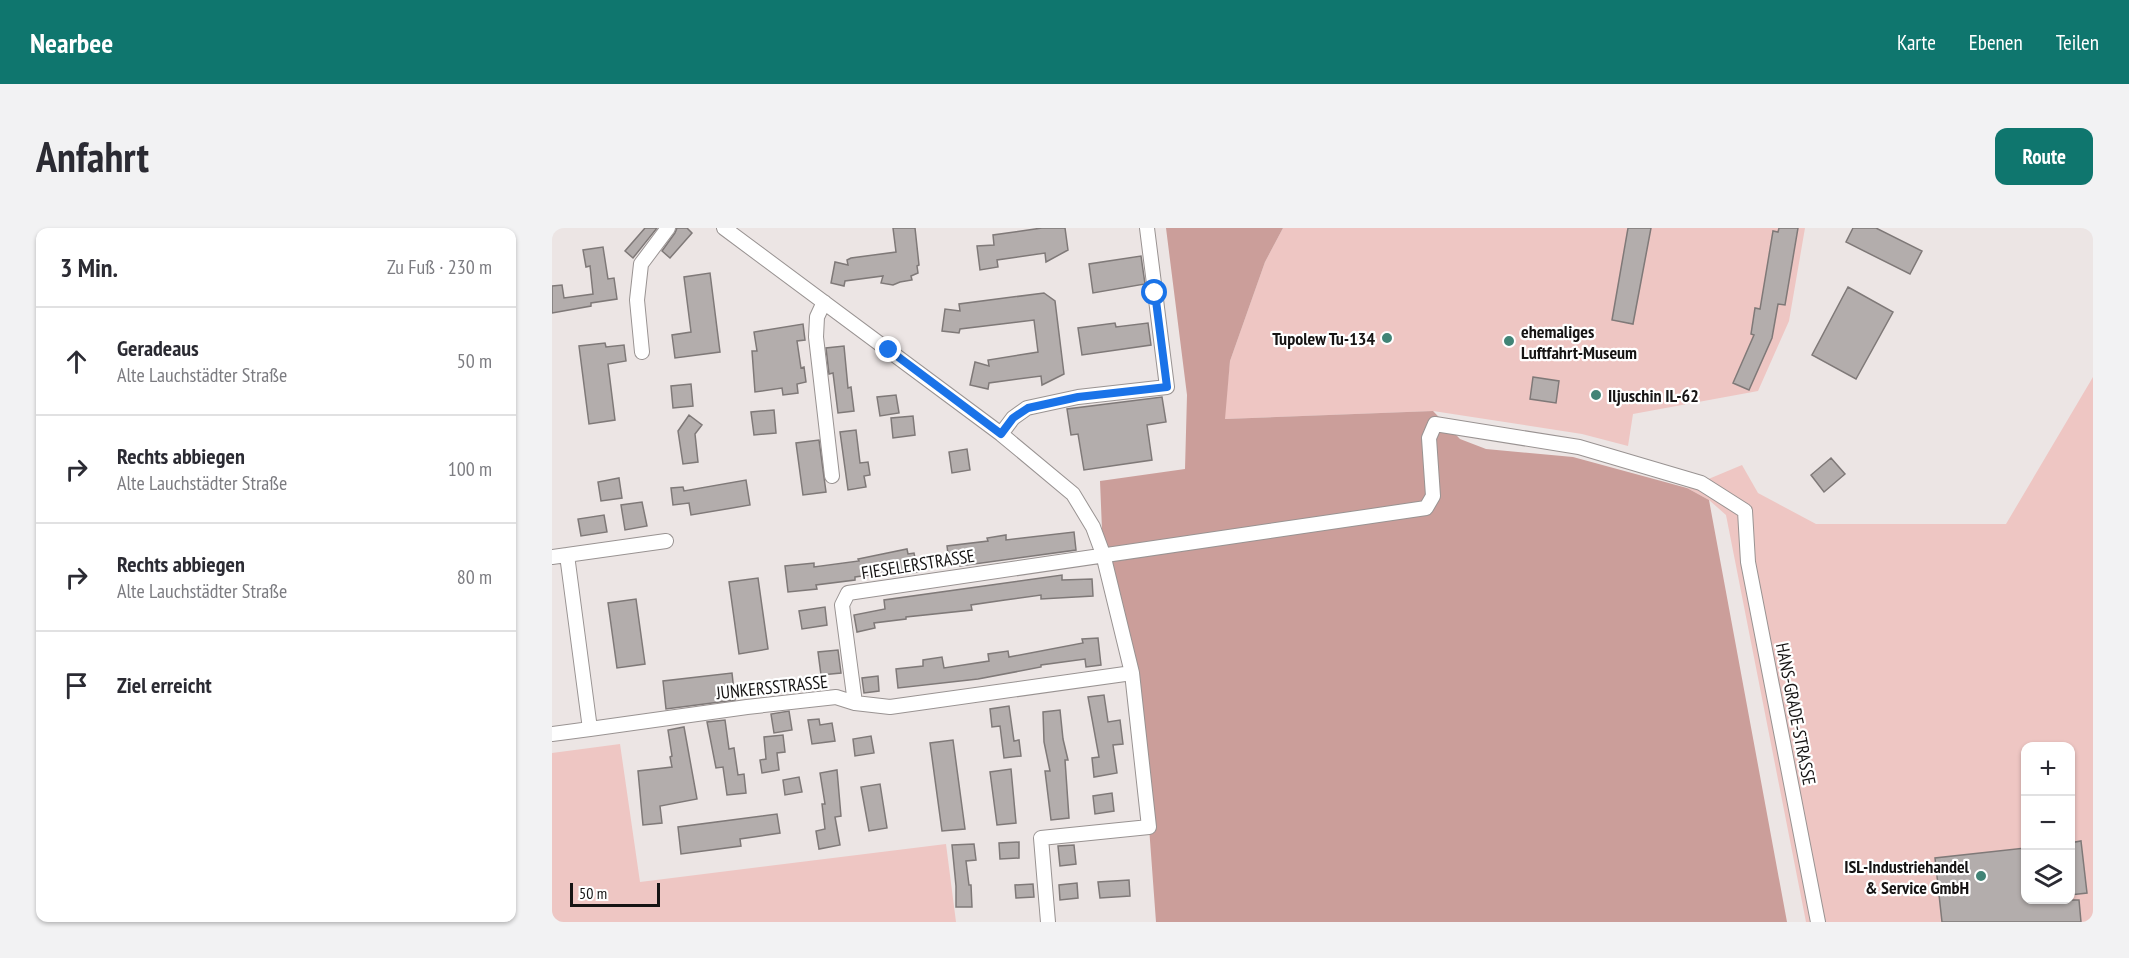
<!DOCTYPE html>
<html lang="de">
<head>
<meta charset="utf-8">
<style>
  :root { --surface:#fff; --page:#f2f2f3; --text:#2b2b33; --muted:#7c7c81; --line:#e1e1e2; --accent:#0f766e }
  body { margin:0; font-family:"PT Sans Narrow",sans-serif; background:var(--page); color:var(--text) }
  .controls { position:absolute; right:18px; bottom:18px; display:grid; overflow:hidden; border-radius:12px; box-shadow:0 2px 4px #0004 }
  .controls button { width:54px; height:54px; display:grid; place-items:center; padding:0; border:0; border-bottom:2px solid var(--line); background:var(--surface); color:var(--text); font:30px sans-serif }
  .scale { position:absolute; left:18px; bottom:15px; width:90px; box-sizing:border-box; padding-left:6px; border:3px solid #161414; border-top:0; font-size:16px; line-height:21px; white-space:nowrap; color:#161414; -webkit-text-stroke:4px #fff; paint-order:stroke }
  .stop { position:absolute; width:18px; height:18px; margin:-14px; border:4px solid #1a73e8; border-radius:50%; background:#fff }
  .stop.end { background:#1a73e8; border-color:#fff; box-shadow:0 2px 6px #0008 }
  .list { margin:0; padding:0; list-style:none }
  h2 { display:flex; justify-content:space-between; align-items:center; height:78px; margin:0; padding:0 24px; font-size:26px }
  h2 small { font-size:20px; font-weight:400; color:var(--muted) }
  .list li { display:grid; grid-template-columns:39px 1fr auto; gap:18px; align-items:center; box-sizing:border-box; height:108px; padding:0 24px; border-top:2px solid var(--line) }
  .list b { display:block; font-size:22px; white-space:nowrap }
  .list p { margin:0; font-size:20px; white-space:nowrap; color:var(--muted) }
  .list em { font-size:20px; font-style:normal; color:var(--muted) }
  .icon { flex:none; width:33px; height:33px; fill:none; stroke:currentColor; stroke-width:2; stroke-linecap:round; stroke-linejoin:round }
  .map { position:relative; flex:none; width:1541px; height:694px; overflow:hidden; border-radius:12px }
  header { display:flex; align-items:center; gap:36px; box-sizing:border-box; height:84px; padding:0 30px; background:var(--accent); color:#fff }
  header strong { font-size:28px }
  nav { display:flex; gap:33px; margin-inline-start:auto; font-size:21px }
  .intro { display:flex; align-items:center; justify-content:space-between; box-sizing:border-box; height:144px; padding:0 36px }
  h1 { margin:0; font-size:42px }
  .button { padding:15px 27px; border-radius:12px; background:var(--accent); color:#fff; font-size:21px; font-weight:700 }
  main { display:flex; gap:36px; padding:0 36px }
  aside { flex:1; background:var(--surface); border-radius:12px; box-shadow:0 2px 4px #0004 }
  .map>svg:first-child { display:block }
</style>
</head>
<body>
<header>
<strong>Nearbee</strong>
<nav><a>Karte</a><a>Ebenen</a><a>Teilen</a></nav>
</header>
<div class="intro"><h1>Anfahrt</h1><a class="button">Route</a></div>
<main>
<aside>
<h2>3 Min.<small>Zu Fuß · 230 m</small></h2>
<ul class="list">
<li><svg class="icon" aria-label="ahead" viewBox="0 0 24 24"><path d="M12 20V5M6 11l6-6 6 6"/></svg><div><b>Geradeaus</b><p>Alte Lauchstädter Straße</p></div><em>50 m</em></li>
<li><svg class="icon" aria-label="right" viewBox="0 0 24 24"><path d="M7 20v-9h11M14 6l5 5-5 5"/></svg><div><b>Rechts abbiegen</b><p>Alte Lauchstädter Straße</p></div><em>100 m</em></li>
<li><svg class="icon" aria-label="right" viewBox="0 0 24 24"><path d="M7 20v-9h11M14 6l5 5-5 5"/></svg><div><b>Rechts abbiegen</b><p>Alte Lauchstädter Straße</p></div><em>80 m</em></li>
<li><svg class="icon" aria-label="arrive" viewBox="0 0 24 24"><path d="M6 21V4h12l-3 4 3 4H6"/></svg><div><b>Ziel erreicht</b></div></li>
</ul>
</aside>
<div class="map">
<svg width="1541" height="694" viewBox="0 0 1541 694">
  <rect width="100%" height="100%" fill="#ece5e4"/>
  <path fill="#eec6c3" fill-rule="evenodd" d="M731 0H1253L1237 93 1206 163 1081 186 1076 218 1030 206 881 183 672 191 678 133 713 34Z
    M1541 149V694H1254L1174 287 1157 272 1135 260 1190 237 1206 265 1264 296H1454ZM1474 518H1518V672H1474Z
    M68 516 88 654 394 616 404 694H0V525Z"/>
  <path fill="#cb9e9a" d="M614 0H731L713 34 678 133 673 191 881 183 908 211 934 221 1021 229 1135 260 1157 272 1235 694H604L597 599 580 445 551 326 548 253 633 241 635 167Z"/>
  <path fill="#b3adac" stroke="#7f7978" stroke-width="1.5" d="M93 0H105L81 30 73 23Z
    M125 0H135L140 5 118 30 110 23 123 5Z
    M341 0H363L367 37 365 38 366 45 359 48 360 52 348 54 341 57 329 55 331 48 293 53 292 58 279 55 283 34 296 37 295 32 299 30 344 24Z
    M490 0H513L516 22 494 34 493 25 445 32 446 39 428 42 425 18 442 17 441 7Z
    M1076 0H1099L1081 96 1060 92Z
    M1227 0H1246L1233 77 1226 76 1220 110 1197 162 1181 155 1202 107 1199 106 1203 80 1208 81 1221 3 1226 4Z
    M1301 0H1324L1370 23 1358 46 1294 14Z
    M51 19 56 51 62 50 65 71 39 75V78L0 85V58L10 57 12 70 41 66 38 38 34 39 31 22Z
    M589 28 593 56 541 65 537 36Z
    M158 45 168 124 123 130 120 107 139 104 132 49Z
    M1296 59 1341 84 1304 151 1260 127Z
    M492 65 503 73 512 146 490 157 489 148 437 155 436 161 418 157 423 134 437 138 436 132 486 124 482 92 408 101 407 105 390 103 393 81 408 83 407 76Z
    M563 95 564 99 596 95 599 117 530 127 526 100Z
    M251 96 253 112 245 113 249 140 252 139 254 154 245 156 246 165 231 167 230 160 203 164 200 123H205L202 104Z
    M53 115 54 119 72 117 74 133 56 136 63 192 37 196 27 118Z
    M292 118 296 160 299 159 302 183 286 185 281 145 277 146 274 120Z
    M981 149 1007 153 1004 175 978 171Z
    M139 156 141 178 121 180 119 158Z
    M344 167 347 185 328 188 325 169Z
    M610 169 614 194 595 197 600 232 532 242 526 206 519 207 515 181Z
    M222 182 224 205 202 207 199 184Z
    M137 187 150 197 143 206 146 234 131 236 126 203Z
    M361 188 363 207 341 210 339 190Z
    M304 202 308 235 316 234 318 247 312 248 314 259 296 262 288 204Z
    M267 212 274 264 251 267 244 215Z
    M415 221 418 242 400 245 397 224Z
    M1279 230 1293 246 1272 264 1259 247Z
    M67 250 70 270 49 273 46 254Z
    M194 252 198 277 139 287 137 275 121 277 119 260 131 259 132 263Z
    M90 274 95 298 73 302 69 277Z
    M52 287 55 304 29 308 26 291Z
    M522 304 524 322 408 338 407 331 397 333 395 318 436 313 435 310 454 307V312Z
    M355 321 356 326 362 325 366 344 341 348 340 344 303 349V352L264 357 265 361 236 364 233 338 262 335V339L307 333 306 331Z
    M510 347V352L540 351 541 368 489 371V367L453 372 419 377 420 382 354 389V391L322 395 323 400 305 404 302 387 333 381 332 372Z
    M206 350 216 421 187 426 177 354Z
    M84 371 93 436 65 440 56 375Z
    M273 379 275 397 250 401 247 383Z
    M546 410 549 437 534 439 533 431 489 437V439L426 451 346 460 344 441 371 438V432L390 429 392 440 437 433 436 426 456 423 457 429 531 415 530 411Z
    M286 422 289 445 269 447 266 424Z
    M180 445 183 472 114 481 111 453Z
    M326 448 327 463 312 465 310 450Z
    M552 467 556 494 568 492 571 516 561 517 565 545 542 549 540 530 547 529 536 469Z
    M457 478 462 513 467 512 469 528 452 530 448 498 440 499 438 481Z
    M508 482 511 511 516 532H513L517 590 499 592 493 543H498L492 514 491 484Z
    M237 483 240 502 222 505 219 486Z
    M267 491 268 497 280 495 283 513 260 516 256 492Z
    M173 492 177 521 182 520 186 547 192 546 194 565 175 567 171 539 164 540 155 494Z
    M132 499 145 571 108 578 110 595 91 597 86 543 120 539 118 529 120 528 116 502Z
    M231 507 233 524 225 525 227 542 210 545 208 532 214 531 212 509Z
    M319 508 322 525 303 528 301 511Z
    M401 512 413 601 390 603 378 515Z
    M459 541 464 595 445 597 438 544Z
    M285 542 289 588 283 589 288 617 267 621 264 603 273 601 270 576H273L268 545Z
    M247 549 250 564 233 567 231 552Z
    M328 556 335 600 317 603 309 559Z
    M560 565 562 583 543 586 541 568Z
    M225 586 228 605 188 611 189 618 129 626 126 599Z
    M1529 613 1535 665 1518 667V615Z
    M467 614V630L448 631 447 615Z
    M422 616 424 632 414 633 417 657H419L420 679H404V658L400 617Z
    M522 617 524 636 508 638 506 618Z
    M1473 620V672H1527L1529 694H1390L1383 630Z
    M577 652 578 668 548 670 546 654Z
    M525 655 526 670 508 672 507 657Z
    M481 656 482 669 464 670 463 657Z"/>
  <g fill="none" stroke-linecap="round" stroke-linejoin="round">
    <g stroke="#999392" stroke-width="16">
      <path id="minor" d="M172 0 449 206 521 266 541 299 551 326 580 445 597 599 489 610 496 694
        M272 74 265 89 264 109 280 248
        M90 124 85 72 89 36 116 0
        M449 206 461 190 475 180 526 169 615 159 595 0
        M15 327 38 501 195 479 284 469 303 475 338 479 580 445
        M0 329 114 313
        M303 475 290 377 296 365 874 280 881 268 877 210 883 196 1027 219 1149 255 1193 283 1196 334 1266 694
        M0 506 38 501"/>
    </g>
    <use href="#minor" stroke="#fff" stroke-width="14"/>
  </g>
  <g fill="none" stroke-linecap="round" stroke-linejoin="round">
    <path stroke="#1a73e8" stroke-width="8" d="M337 122 449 206 461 190 476 180 526 169 615 159 603 65"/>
  </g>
  <g fill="#418476" stroke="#fff" stroke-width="2">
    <circle cx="835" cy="110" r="6"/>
    <circle cx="957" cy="113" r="6"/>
    <circle cx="1044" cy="167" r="6"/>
    <circle cx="1429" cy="648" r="6"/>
  </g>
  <g text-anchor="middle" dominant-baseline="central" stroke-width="4.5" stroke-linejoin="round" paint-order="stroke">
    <g font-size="18" font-weight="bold" fill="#161414" stroke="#fff" text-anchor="start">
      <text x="969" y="103">ehemaliges<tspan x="969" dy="21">Luftfahrt-Museum</tspan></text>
      <text x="823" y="110" text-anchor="end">Tupolew Tu-134</text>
      <text x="1056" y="167">Iljuschin IL-62</text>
      <text x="1417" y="638" text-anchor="end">ISL-Industriehandel<tspan x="1417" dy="21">&amp; Service GmbH</tspan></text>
    </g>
    <g font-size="18" fill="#161414" stroke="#fff">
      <text transform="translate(366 336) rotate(-9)">FIESELERSTRASSE</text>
      <text transform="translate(220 459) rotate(-6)">JUNKERSSTRASSE</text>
      <text transform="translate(1244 486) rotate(79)">HANS-GRADE-STRASSE</text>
    </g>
  </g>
</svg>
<div class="controls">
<button>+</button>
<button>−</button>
<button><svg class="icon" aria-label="layers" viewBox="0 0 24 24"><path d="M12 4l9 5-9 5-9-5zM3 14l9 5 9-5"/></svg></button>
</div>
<div class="scale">50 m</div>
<div class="stop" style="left:603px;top:65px"></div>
<div class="stop end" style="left:337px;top:122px"></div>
</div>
</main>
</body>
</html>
